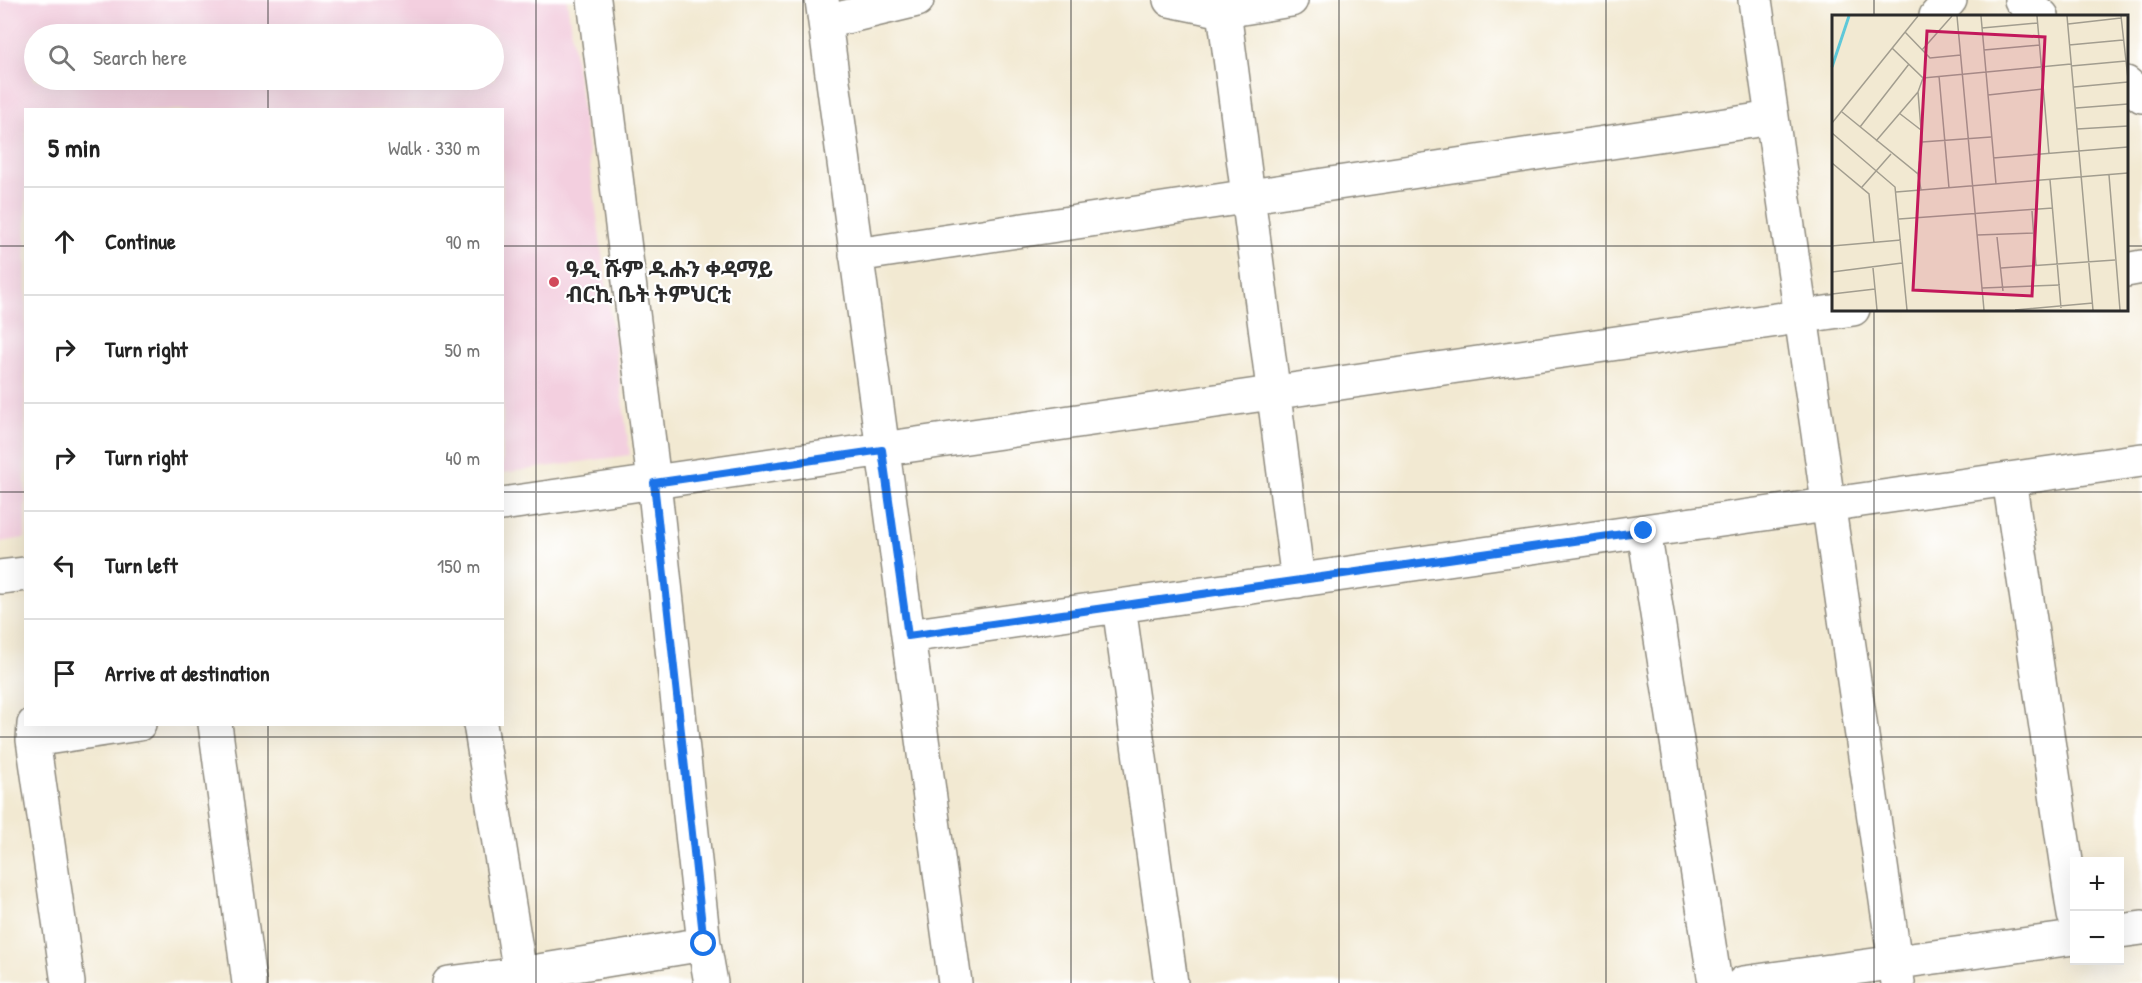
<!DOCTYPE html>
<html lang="en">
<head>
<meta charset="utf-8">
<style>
  :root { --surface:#fff; --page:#f2f2f2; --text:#222; --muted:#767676; --line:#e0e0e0 }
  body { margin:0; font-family:"Patrick Hand","Noto Sans Ethiopic",sans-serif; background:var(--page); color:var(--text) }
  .controls { position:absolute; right:18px; bottom:18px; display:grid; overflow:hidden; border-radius:0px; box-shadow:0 6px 24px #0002 }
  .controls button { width:54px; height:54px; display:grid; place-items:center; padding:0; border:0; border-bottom:2px solid var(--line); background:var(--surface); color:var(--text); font:30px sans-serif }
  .stop { position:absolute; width:18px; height:18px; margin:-14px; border:4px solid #1a73e8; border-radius:50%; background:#fff }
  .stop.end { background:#1a73e8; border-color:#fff; box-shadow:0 2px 6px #0008 }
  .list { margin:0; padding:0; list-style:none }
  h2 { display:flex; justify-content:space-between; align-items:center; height:78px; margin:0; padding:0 24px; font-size:26px }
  h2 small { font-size:20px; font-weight:400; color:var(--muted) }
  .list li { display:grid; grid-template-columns:39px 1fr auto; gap:18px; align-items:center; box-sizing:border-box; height:108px; padding:0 24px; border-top:2px solid var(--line) }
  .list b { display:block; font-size:22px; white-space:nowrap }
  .list em { font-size:20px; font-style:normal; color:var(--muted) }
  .icon { flex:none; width:33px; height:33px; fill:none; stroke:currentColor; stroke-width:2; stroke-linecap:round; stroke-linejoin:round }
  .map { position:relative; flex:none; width:2142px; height:983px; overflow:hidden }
  .search { position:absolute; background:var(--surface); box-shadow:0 6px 24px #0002; left:24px; top:24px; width:480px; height:66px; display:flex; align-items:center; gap:15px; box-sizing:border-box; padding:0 21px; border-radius:33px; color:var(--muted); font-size:22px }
  .panel { position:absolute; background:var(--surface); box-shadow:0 6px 24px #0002; left:24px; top:108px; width:480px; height:618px; border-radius:0px }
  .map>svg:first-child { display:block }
</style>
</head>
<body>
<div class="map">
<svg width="2142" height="983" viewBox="0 0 2142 983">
  <rect width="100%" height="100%" fill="#fff"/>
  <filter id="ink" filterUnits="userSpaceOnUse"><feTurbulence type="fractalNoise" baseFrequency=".0167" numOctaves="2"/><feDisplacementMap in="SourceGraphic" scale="12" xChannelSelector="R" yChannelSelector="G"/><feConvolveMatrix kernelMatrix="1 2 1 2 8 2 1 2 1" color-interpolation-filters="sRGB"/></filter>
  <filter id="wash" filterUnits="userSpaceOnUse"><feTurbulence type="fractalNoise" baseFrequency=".008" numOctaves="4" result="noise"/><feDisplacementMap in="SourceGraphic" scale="24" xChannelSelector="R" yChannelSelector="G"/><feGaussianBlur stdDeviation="1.35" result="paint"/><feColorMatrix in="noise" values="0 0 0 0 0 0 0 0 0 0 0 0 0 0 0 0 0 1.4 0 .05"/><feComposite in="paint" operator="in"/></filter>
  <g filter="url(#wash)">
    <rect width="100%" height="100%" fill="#f2e9d2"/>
    <path fill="#f3cfdf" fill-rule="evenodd" d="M0 0H567L630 455 503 473 502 110H26L25 538 0 542ZM34 34H494V80H34Z"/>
  </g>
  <g filter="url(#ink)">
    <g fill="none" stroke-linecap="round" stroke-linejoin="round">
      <g stroke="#8e8a7e" stroke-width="36">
        <path id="minor" d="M594 0 654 482 704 944 711 983
          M822 0 955 983
          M1170 0 1224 11 1291 0
          M1755 0 1898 983
          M2021 0 2042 16
          M1224 11 1298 581
          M1936 16 1950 0
          M825 22 917 0
          M2126 83 2142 96
          M856 255 1772 118
          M2126 270 2142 267
          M2009 479 2074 915
          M502 504 1853 309
          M1644 531 1715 983
          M0 577 26 574
          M1119 606 1171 983
          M908 636 2142 460
          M34 724 33 740 68 983
          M215 724 249 983
          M480 724 520 974
          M33 740 139 724
          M2120 931 2142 928
          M449 983 520 974 704 944
          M1743 983 2074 938"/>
      </g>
      <use href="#minor" stroke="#fff" stroke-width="33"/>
    </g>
  </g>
  <g fill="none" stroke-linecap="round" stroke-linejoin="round" filter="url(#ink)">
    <path stroke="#1a73e8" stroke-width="8" d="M704 944 654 483 882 450 908 636 1644 531"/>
  </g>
  <path fill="none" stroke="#2b2b2b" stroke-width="1.5" stroke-opacity="0.55" d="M268 0V34M536 0V983M803 0V983M1071 0V983M1339 0V983M1606 0V983M1874 0V16M268 80V110M0 246H26M502 246H1833M2126 246H2142M1874 309V983M0 492H26M502 492H2142M268 724V983M0 737H2142"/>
  <circle fill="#d1495b" stroke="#fff" stroke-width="2" cx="554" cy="282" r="6"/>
  <g text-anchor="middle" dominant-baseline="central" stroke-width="4.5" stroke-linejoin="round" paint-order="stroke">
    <g font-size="22" font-weight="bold" fill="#2b2b2b" stroke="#fff" text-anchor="start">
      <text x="566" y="269">ዓዲ ሹም ዱሑን ቀዳማይ<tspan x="566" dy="25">ብርኪ ቤት ትምህርቲ</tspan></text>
    </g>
  </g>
  <g transform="translate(1832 15)">
    <rect width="296" height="296" fill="#f2e9d2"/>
    <path fill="none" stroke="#5fc8d9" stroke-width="3" d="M0 52 17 1"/>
    <path fill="none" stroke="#a29d8f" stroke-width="1.5" d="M125 1 152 295M149 1 164 169M205 1 217 139M235 1 261 295M289 1 296 64M236 9 289 3M150 13 206 8M73 17 98 43 129 40M237 30 291 25M60 33 91 63 86 77 90 127 86 159M90 35 120 1M152 35 208 30M239 51 294 46M107 61 117 173M91 63 239 49M242 72 296 67M156 80 211 74M244 93 296 89M10 97 86 159 89 175M67 98 89 115M0 108 86 1M28 112 77 49M245 114 296 111M0 118 63 172 75 295M44 126 86 77M90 127 159 122M161 143 296 132M0 148 37 179 42 228M277 160 288 295M218 165 229 293M30 172 59 139M64 177 296 158M200 196 204 251M67 204 221 193M145 220 202 218M165 222 171 276M0 231 69 225M41 253 45 295M169 253 283 245M0 257 70 248M150 273 228 270M0 279 43 274M183 295 261 288"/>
    <path fill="#c2185b" fill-opacity="0.15" stroke="#c2185b" stroke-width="3" d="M95 16 213 22 200 281 81 275Z"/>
    <rect width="296" height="296" fill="none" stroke="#2b2b2b" stroke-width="3"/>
  </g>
</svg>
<div class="controls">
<button>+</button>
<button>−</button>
</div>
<div class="stop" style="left:704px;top:944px"></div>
<div class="stop end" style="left:1644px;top:531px"></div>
<div class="search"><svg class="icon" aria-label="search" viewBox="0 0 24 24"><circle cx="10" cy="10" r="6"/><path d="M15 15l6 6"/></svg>Search here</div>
<section class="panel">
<h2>5 min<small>Walk · 330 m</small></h2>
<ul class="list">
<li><svg class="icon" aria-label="ahead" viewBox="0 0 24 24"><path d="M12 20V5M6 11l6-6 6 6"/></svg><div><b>Continue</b></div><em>90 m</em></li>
<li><svg class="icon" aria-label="right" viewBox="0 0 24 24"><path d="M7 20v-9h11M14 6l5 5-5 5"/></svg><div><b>Turn right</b></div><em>50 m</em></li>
<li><svg class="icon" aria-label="right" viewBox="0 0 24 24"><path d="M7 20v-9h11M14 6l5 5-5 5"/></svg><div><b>Turn right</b></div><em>40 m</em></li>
<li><svg class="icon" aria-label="left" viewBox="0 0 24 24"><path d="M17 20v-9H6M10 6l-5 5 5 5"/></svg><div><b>Turn left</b></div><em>150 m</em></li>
<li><svg class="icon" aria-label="arrive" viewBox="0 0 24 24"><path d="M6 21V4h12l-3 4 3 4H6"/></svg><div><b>Arrive at destination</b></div></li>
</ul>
</section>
</div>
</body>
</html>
